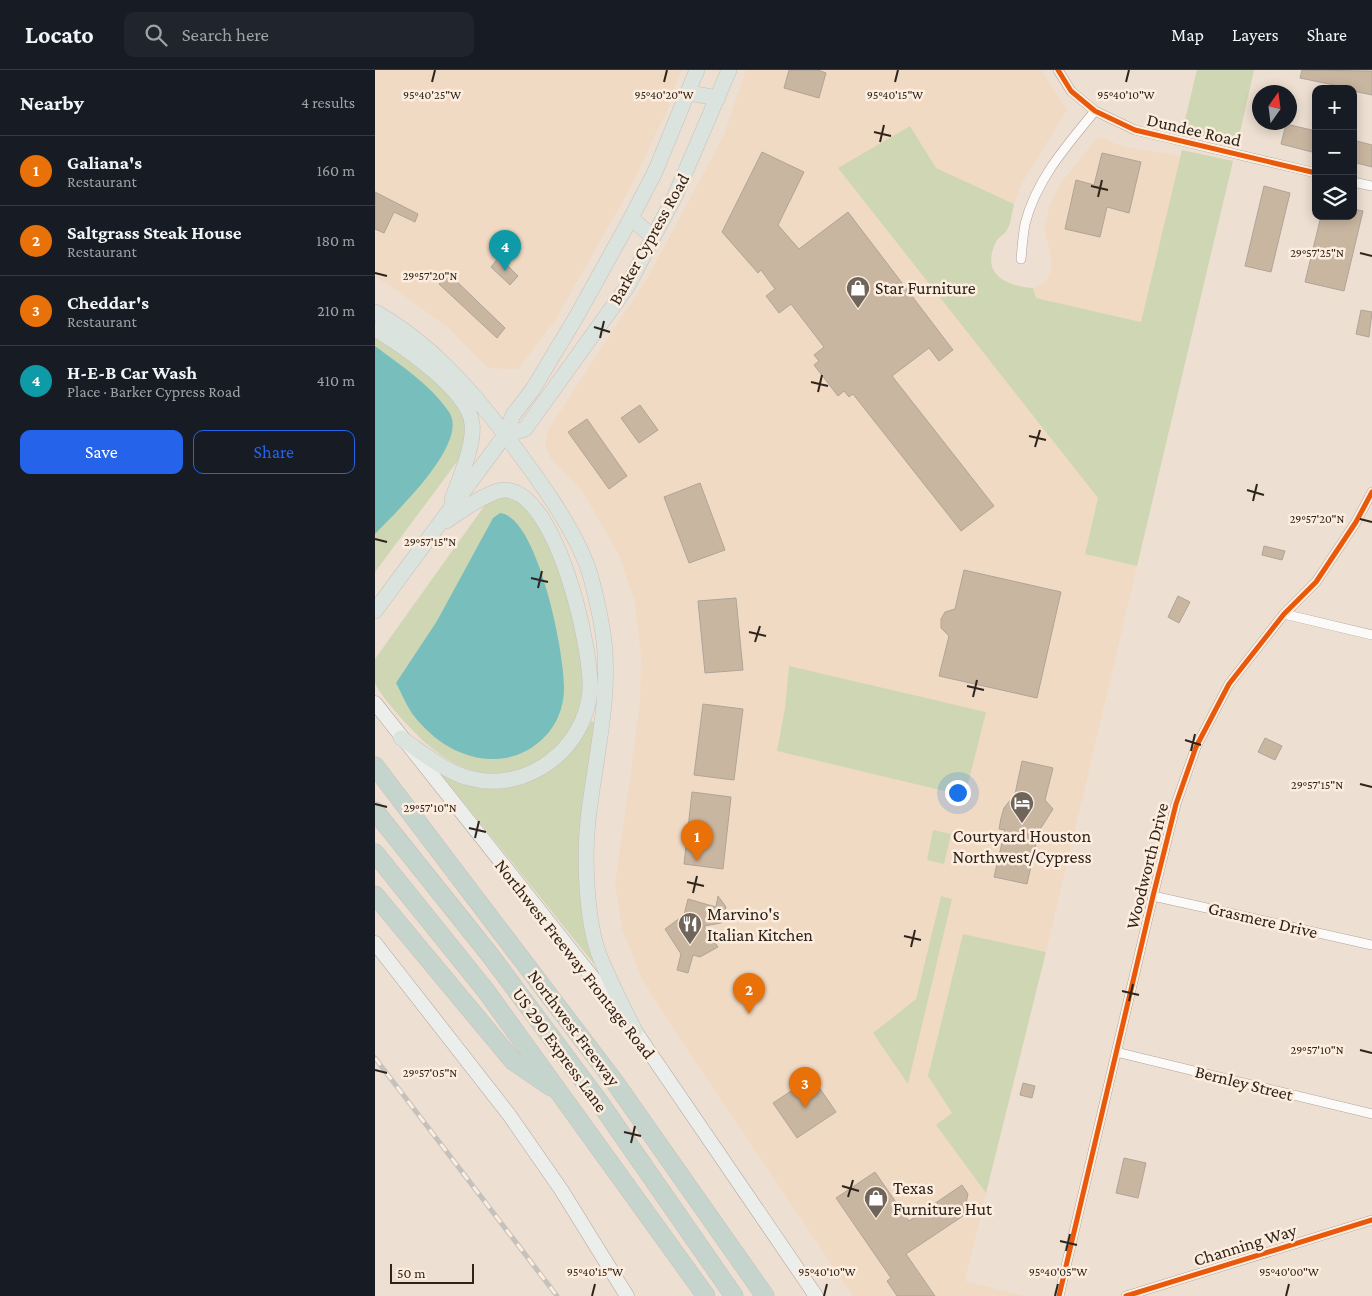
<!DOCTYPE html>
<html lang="en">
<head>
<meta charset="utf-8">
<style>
  :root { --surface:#171b24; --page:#20242c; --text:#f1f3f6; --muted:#9ea1a6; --line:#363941; --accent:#2563eb }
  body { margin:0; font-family:"Crimson Pro",serif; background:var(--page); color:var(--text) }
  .controls { position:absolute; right:15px; top:15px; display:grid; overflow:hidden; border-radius:10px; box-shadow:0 2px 12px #0003 }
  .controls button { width:45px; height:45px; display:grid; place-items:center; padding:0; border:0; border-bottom:1px solid var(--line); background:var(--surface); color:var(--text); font:25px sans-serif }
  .compass { position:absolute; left:877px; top:15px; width:45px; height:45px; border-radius:50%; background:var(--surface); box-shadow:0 2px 12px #0003; rotate:14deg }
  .scale { position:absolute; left:15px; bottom:12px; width:84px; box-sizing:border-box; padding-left:5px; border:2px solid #2d241b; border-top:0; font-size:14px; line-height:18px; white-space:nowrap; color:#2d241b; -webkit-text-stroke:4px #fdeddf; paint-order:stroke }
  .you { position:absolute; left:582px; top:722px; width:18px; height:18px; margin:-12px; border:4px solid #fff; border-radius:50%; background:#1a73e8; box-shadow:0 0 0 8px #1a73e833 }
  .badge { display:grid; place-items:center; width:32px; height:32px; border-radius:50%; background:var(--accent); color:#fff; font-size:16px; font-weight:700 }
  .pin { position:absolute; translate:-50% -41px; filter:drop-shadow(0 1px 2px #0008) }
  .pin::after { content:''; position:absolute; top:26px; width:18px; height:15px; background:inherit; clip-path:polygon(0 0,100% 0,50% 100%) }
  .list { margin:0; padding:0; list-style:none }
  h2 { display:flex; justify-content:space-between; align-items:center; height:65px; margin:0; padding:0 20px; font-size:21px }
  h2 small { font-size:16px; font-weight:400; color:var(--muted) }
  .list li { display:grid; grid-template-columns:32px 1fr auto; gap:15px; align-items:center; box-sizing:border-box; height:70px; padding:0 20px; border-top:1px solid var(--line) }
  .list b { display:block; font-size:19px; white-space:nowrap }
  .list p { margin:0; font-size:16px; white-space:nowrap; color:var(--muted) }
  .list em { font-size:16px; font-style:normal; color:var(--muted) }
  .actions { display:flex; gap:10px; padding:15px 20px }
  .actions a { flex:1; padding:11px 0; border:1px solid var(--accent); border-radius:10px; text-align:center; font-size:18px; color:var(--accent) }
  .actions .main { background:var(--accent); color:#fff }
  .icon { flex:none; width:28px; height:28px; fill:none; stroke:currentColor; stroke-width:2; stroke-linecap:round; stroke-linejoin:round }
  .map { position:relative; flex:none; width:997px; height:1226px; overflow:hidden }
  header { display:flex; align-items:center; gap:30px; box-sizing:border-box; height:70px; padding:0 25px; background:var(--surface); border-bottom:1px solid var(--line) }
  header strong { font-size:24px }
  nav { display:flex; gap:28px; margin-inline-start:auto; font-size:18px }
  .search { width:350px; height:45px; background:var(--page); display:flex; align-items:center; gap:12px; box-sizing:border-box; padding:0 18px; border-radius:10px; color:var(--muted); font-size:19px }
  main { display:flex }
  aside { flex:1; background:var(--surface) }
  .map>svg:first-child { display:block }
</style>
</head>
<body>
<header>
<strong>Locato</strong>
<div class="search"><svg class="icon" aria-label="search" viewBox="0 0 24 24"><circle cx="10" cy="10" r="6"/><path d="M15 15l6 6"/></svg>Search here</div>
<nav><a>Map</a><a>Layers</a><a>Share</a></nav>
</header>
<main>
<aside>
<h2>Nearby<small>4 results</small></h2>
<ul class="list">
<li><span class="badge" style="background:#e8710a">1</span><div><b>Galiana's</b><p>Restaurant</p></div><em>160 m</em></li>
<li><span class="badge" style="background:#e8710a">2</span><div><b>Saltgrass Steak House</b><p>Restaurant</p></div><em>180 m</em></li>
<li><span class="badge" style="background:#e8710a">3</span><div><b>Cheddar's</b><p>Restaurant</p></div><em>210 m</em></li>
<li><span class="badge" style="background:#0f9aa8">4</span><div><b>H-E-B Car Wash</b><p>Place · Barker Cypress Road</p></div><em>410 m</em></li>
</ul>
<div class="actions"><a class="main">Save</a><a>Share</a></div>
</aside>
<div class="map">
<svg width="997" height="1226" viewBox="0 0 997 1226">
  <rect width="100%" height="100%" fill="#eddfd1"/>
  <path fill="#f1dac3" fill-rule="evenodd" d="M0 0H306L293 38 253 122 179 252 143 299 113 298 75 259 13 214 0 208Z
    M371 0H666L692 40 648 111 639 134 561 98 535 56 464 98 723 428 710 484 762 496 671 882 588 864 577 1043 561 1055 611 1123 590 1211 650 1226H478L292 949 266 907 248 862 240 816 265 634 266 586 260 533 244 485 208 422 175 387 170 375 173 360 273 207 349 65ZM414 597 610 642 590 726 402 681 410 638ZM566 826 577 829 533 1013 498 963 541 929Z
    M723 67 749 77 806 86 767 252 661 228 658 218 670 212 675 204 677 192 669 156 675 134 685 114Z"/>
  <path fill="#cfd6b3" d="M822 0H879L862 75 807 62Z
    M535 56 561 98 639 134C637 141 636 154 632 160 629 165 623 167 621 172 605 204 631 216 658 218L661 228 766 252 807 80 858 91 762 496 710 484 723 428 463 98Z
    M0 265 31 287 81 331 89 344 92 359 87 385 0 502Z
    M128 425C133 427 141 427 145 431 182 467 193 521 202 570 206 591 211 612 207 633 197 679 148 711 103 702 84 698 68 687 53 675 42 666 2 624 0 612 0 604 0 596 0 589L110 435 119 428Z
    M414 596 611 642 590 726 402 681 410 638Z
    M216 651 220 652 204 792 205 821 222 892 219 894 66 704 102 714 190 688 203 673Z
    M558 760 576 764 569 794 552 790Z
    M566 826 577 829 533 1014 498 963 541 929Z
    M588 864 671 882 611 1123 561 1055 577 1043 553 1006Z"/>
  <path fill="#78bebd" d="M0 276C25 295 56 315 74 342 95 373 20 443 0 464Z
    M125 443C163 447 190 585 189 618 189 628 187 638 183 647 176 664 159 679 142 685 103 698 64 678 39 646 32 637 27 624 21 613L62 551 118 448Z"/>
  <path fill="#c9b6a1" stroke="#afa499" d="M414 0H443L451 3 444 28 409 18Z
    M927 0 997 1V25L978 21V19L925 8Z
    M911 54 941 61V83L906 74Z
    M978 70 997 75V97L978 92Z
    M387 82 429 102 403 155 424 179 473 142 578 280 564 291 554 278 517 306 619 436 586 461 478 324 474 327 469 321 463 326 439 295 444 291 439 285 449 277 416 234 404 243 391 226 400 219 386 200 383 203 347 162Z
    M727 83 766 92 754 143 732 137 725 167 690 159 701 110 719 115Z
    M889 116 915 123 896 202 870 196Z
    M0 122 43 144 40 152 19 142 9 163 0 159Z
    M978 139 988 141 969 221 930 212 946 146H978Z
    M124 187 143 206 135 215 116 197Z
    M74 204 130 258 122 268 64 214Z
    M986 240 997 242 994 267 981 264Z
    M265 335 283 360 264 373 246 348Z
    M212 349 252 406 234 419 193 362Z
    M325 413 350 480 314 493 289 427Z
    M889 476 910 481 907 490 887 485Z
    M589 500 686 522 662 628 564 606 574 566 566 558V549L570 542 580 539Z
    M803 526 815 532 804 553 793 547Z
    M361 528 368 600 330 603 323 531Z
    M328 634 368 639 359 710 319 705Z
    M890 668 907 676 900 690 883 682Z
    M647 691 678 698 670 730 678 739 664 761 652 814 619 807 630 760 624 759 626 748 629 738 640 724Z
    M317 722 356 727 348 799 309 794Z
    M343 826 351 837 346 853 329 856 343 877 325 887 318 885 313 903 302 900 306 884 290 859 309 845 313 829 341 837Z
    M437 1007 461 1042 422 1068 398 1033Z
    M648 1013 660 1016 657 1028 645 1025Z
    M749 1088 771 1093 763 1128 741 1123Z
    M500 1102 534 1151 587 1115 593 1124 588 1146 531 1184 560 1226H522L512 1211 516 1208 461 1128Z"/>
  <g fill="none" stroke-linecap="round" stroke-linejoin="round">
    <g stroke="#afa49a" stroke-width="10">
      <path id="minor" d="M683 0 696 21 720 41 760 60 941 103
        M978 112 997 116
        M646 189C647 177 648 165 650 154 661 110 692 75 720 41
        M909 544 997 565
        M778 826 997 875
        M741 982 997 1044
        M684 1226 778 826 801 734 821 677 854 614 909 544 941 512 981 452 997 422
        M751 1226 997 1150"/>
    </g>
    <g stroke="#afa49a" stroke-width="15">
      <path id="secondary" d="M0 633 260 961 441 1226
        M0 873 135 1046 187 1121 252 1226"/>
    </g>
    <g stroke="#c7c0b8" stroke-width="16">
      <path id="primary" d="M314 23 343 28
        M256 148 278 167
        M0 242C55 272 98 322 135 371 162 408 191 446 209 488 217 505 225 544 228 563 237 625 220 688 213 750 209 787 211 852 225 887 235 912 248 937 260 961
        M0 259C27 275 93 320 97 353 100 375 84 409 77 430
        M130 365 150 359 252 217 300 126 354 0
        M0 541 130 365 138 345 158 319 203 244 256 148 280 102 322 0
        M26 668C48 683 69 701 94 708 152 724 211 678 215 620 217 578 182 423 131 420 115 419 85 442 71 451"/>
    </g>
    <g stroke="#c7c0b8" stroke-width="19">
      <path id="motorway" d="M0 696 239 1011 390 1226
        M0 741 115 885 225 1033 359 1226
        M0 783 111 921 331 1226
        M0 825 138 991 176 1017"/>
    </g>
    <use href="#minor" stroke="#fcfaf8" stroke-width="9"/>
    <use href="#secondary" stroke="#eceeeb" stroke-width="14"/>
    <use href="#primary" stroke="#dbe3df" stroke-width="15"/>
    <use href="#motorway" stroke="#c6d4ce" stroke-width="18"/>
    <g stroke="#c5c2be" stroke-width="5">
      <path id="rail" d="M0 988 182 1226"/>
    </g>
    <use href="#rail" stroke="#fdeddf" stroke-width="3" stroke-dasharray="9" stroke-linecap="butt"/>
    <g stroke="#fdeddf" stroke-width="8">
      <path id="cycleway" d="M683 0 696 21 720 41 760 60 941 103
        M684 1226 778 826 801 734 821 677 854 614 909 544 941 512 981 452 997 422
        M751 1226 997 1150"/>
    </g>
    <use href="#cycleway" stroke="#e8590c" stroke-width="5"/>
  </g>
  <path fill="none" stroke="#2d241b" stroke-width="2" d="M57 12 60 0M289 12 292 0M520 12 523 0M751 12 754 0M499 62 516 66M505 72 509 55M716 116 733 120M723 127 727 110M985 183 997 186M0 203 12 206M219 257 235 262M225 268 229 251M436 312 453 316M443 322 447 305M654 366 671 370M660 377 665 360M872 420 889 425M878 431 882 414M985 449 997 452M0 469 12 472M156 508 173 512M163 518 167 501M374 562 391 566M380 572 385 556M592 616 609 620M598 627 602 610M810 670 826 675M816 681 820 664M985 714 997 717M0 734 12 737M94 758 111 762M100 768 104 751M312 812 329 816M318 823 322 806M529 866 546 870M536 877 540 860M747 921 764 925M754 931 758 914M985 980 997 983M0 1000 12 1003M249 1062 266 1066M256 1073 260 1056M467 1116 484 1121M473 1127 478 1110M685 1171 702 1175M691 1181 695 1164M217 1226 220 1214M449 1226 452 1214M680 1226 683 1214M911 1226 914 1214"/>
  <defs>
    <g id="shop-pin" transform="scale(1.25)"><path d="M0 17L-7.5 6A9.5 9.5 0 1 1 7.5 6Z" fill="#70655b" stroke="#fdeddf"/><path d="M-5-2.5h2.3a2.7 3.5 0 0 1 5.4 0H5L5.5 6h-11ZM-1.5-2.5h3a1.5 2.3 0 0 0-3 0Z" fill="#fff"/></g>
    <g id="hotel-pin" transform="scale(1.25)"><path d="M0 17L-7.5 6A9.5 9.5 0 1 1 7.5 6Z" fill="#70655b" stroke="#fdeddf"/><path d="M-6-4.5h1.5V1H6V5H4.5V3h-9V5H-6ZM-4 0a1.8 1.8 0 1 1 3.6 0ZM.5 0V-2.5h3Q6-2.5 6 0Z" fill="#fff"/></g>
    <g id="restaurant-pin" transform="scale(1.25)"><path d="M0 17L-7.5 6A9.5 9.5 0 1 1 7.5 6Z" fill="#70655b" stroke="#fdeddf"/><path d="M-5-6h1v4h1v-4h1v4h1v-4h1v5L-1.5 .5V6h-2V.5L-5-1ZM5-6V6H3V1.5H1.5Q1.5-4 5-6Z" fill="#fff"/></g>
  </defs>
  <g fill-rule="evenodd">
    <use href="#shop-pin" x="483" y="218"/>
    <use href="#hotel-pin" x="647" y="733"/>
    <use href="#restaurant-pin" x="315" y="854"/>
    <use href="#shop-pin" x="501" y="1128"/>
  </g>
  <g text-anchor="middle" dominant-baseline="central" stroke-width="5" stroke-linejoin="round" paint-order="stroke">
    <g font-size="18" fill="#2d241b" stroke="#fdeddf">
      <text transform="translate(819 60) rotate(13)">Dundee Road</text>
      <text transform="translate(274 169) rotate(-61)">Barker Cypress Road</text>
      <text transform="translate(772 796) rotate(-76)">Woodworth Drive</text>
      <text transform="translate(888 850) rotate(13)">Grasmere Drive</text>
      <text transform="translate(200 889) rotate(52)">Northwest Freeway Frontage Road</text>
      <text transform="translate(199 958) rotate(53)">Northwest Freeway</text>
      <text transform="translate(185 980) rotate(54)">US 290 Express Lane</text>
      <text transform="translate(869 1013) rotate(14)">Bernley Street</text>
      <text transform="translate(870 1175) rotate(-17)">Channing Way</text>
    </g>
    <g font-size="18" fill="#2d241b" stroke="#fdeddf" text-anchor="start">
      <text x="500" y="218">Star Furniture</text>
      <text x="647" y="766" text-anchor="middle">Courtyard Houston<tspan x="647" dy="21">Northwest/Cypress</tspan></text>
      <text x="332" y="844">Marvino's<tspan x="332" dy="21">Italian Kitchen</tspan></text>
      <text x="518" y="1118">Texas<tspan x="518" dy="21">Furniture Hut</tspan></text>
    </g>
  </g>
  <g font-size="12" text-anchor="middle" fill="#2d241b" stroke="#fdeddf" stroke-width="5" stroke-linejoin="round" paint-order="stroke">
    <text x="289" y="29">95°40'20"W</text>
    <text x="57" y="29">95°40'25"W</text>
    <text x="520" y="29">95°40'15"W</text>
    <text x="751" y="29">95°40'10"W</text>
    <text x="942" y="187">29°57'25"N</text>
    <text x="55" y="210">29°57'20"N</text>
    <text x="942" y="453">29°57'20"N</text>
    <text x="55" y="476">29°57'15"N</text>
    <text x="942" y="719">29°57'15"N</text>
    <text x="55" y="742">29°57'10"N</text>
    <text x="942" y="984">29°57'10"N</text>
    <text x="55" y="1007">29°57'05"N</text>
    <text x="220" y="1206">95°40'15"W</text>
    <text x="452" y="1206">95°40'10"W</text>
    <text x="683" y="1206">95°40'05"W</text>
    <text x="914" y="1206">95°40'00"W</text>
  </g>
</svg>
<div class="controls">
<button>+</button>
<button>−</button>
<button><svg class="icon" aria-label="layers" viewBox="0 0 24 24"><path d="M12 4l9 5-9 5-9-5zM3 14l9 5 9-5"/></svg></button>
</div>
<svg class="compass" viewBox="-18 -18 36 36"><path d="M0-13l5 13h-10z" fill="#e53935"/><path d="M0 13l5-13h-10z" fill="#9ea1a6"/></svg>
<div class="scale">50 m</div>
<div class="you"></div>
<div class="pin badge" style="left:322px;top:791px;background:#e8710a">1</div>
<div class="pin badge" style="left:374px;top:944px;background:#e8710a">2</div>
<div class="pin badge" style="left:430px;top:1038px;background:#e8710a">3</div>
<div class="pin badge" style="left:130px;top:201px;background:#0f9aa8">4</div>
</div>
</main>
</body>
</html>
